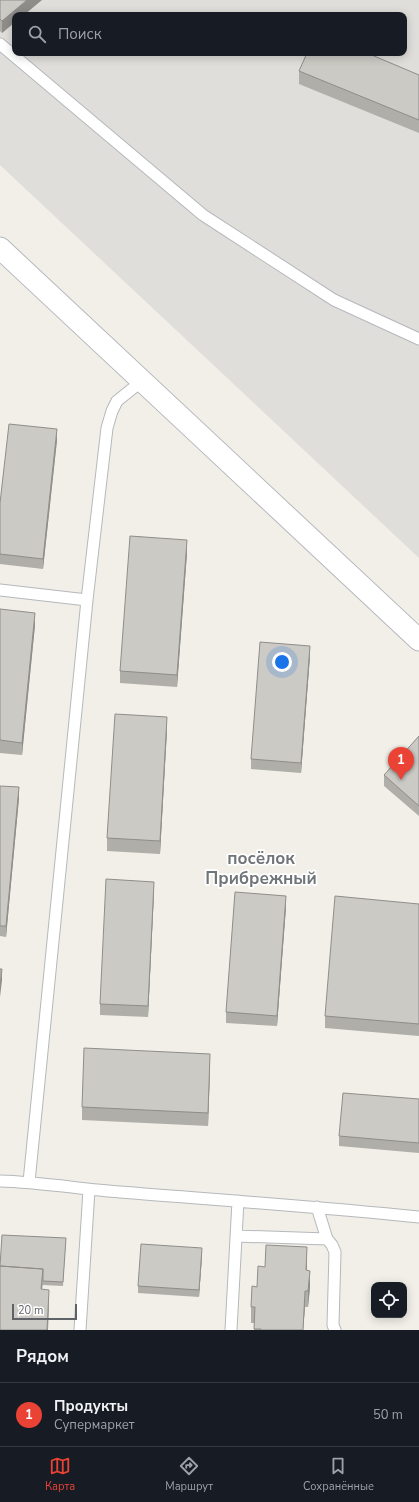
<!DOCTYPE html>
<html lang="ru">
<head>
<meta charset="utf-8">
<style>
  :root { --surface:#171b24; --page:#242831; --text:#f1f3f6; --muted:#9ea1a6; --line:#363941; --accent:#ea4335 }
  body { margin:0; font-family:"Nunito Sans",sans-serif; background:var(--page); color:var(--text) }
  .controls { position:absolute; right:12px; bottom:12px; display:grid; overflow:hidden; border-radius:8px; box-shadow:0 2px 10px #0003 }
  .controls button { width:36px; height:36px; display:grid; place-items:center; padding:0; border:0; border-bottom:1px solid var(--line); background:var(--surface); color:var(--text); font:20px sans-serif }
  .scale { position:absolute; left:12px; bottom:10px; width:65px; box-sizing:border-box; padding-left:4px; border:2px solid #5f6368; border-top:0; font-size:11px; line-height:14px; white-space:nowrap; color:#5f6368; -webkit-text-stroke:3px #fff; paint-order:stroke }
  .you { position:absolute; left:282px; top:662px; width:14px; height:14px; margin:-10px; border:3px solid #fff; border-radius:50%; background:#1a73e8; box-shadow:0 0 0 6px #1a73e833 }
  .badge { display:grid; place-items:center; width:26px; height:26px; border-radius:50%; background:var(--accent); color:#fff; font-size:13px; font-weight:700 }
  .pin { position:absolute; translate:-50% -33px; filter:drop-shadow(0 1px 2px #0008) }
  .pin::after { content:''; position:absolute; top:21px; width:14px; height:12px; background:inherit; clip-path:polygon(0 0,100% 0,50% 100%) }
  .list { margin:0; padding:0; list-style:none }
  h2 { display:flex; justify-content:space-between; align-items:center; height:52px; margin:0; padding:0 16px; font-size:17px }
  h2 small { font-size:13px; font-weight:400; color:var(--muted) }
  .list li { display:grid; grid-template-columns:26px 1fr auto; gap:12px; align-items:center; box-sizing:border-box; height:64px; padding:0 16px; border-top:1px solid var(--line) }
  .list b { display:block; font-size:15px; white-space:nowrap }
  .list p { margin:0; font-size:13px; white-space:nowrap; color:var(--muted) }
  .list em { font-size:13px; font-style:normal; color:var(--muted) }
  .icon { flex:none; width:22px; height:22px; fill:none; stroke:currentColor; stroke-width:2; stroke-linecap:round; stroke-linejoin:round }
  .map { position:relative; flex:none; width:419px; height:1330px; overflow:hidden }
  .search { position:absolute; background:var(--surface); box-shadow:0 2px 10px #0003; left:12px; right:12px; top:12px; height:44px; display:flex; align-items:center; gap:10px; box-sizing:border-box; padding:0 14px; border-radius:8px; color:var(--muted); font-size:15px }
  .sheet { height:116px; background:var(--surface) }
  nav { display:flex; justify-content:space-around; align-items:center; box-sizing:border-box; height:56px; border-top:1px solid var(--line); background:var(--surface); font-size:11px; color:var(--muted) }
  nav a { display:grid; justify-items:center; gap:2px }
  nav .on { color:var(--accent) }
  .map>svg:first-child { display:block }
</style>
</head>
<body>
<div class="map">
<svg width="419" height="1330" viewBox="0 0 419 1330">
  <rect width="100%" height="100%" fill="#f1efe8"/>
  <path fill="#e0deda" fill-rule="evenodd" d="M0 0H419V558L0 165ZM15 15H404V53H15Z"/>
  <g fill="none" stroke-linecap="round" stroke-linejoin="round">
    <g stroke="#b5b8bc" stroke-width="13">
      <path id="lane" d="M0 44 203 215 334 300 419 339
        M0 590 87 600 29 1182
        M87 600 107 428 112 411 117 401 142 381
        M0 1181C40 1182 80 1189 120 1192 220 1200 320 1207 419 1217
        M317 1207 327 1239 332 1245 335 1252 333 1325 335 1330
        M236 1236 327 1239
        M80 1330 89 1190
        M231 1330 238 1201"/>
    </g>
    <g stroke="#b5b8bc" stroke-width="23">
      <path id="street" d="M0 248 419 640"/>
    </g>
    <use href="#lane" stroke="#fff" stroke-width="11"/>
    <use href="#street" stroke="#fff" stroke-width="21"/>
  </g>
  <path fill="#afaea9" d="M0 0 15 15V22L2 33 0 31Z
    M299 71 419 75V133L299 84Z
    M57 440 43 569 0 564V503Z
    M187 553 177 687 120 683V671Z
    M0 609 35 625 22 755 0 753Z
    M310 656 301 773 251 769V759Z
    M167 730 160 854 107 851V838Z
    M419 736V816L384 786V775Z
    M0 786 19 798 6 937 0 936Z
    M154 892 148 1017 100 1015V1004Z
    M419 904V1036L325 1028V1016Z
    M286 907 277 1026 226 1023V1012Z
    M210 1067 208 1126 82 1120V1107Z
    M419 1099V1153L339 1146V1136Z
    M66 1238 63 1286 43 1285 42 1289 49 1306 0 1330Z
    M202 1256 199 1297 138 1293V1286Z
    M307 1263V1270L310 1287 308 1307H305L303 1330H254L255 1323H251V1307L257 1287Z"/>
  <path fill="#8f8d8a" d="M27 0H42L24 15H15V22L2 33V21Z
    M57 429V440L43 569V559Z
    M187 540V553L177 687V675Z
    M35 613V625L22 755V743Z
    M310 646V656L301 773V763Z
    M167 717V730L160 854V841Z
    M19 787V798L6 937V926Z
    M154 882V892L148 1017V1006Z
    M286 896V907L277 1026V1016Z
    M2 969V980L0 997V987Z
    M210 1054V1067L208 1126V1113Z
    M307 1247V1263L306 1287V1270Z
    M202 1248V1256L199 1297V1290Z
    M310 1271V1287L308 1307V1291Z
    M49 1290V1306L48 1330H47Z
    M305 1291V1307L303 1330Z"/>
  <path fill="#cccac5" stroke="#8f8d8a" d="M0 0H27L2 21 0 19Z
    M307 53H367L419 75V120L299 71Z
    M9 424 57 429 43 559 0 554V503Z
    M130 536 187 540 177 675 120 671Z
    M0 609 35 613 22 743 0 740Z
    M260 642 310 646 301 763 251 759Z
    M115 714 167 717 160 841 107 838Z
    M419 736V806L384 775Z
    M0 786 19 787 6 926H0Z
    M106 879 154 882 148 1006 100 1004Z
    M235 892 286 896 277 1016 226 1012Z
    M335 896 419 904V1024L325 1016Z
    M0 969H2L0 987Z
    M84 1048 210 1054 208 1113 82 1107Z
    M343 1093 419 1099V1143L339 1136Z
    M2 1235 66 1238 63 1282 43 1281V1269L0 1266Z
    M141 1244 202 1248 199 1290 138 1286Z
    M266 1245 307 1247 306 1270 310 1271 308 1291H305L303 1330H261V1329H254L255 1307H251L252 1286 257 1287 258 1266 265 1267Z
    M0 1266 43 1269 41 1289 49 1290 47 1330H0Z"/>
  <g text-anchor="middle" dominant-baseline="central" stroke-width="3.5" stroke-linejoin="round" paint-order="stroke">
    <g font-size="17" font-weight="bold" fill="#70757a" stroke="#fff">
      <text x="261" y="858">посёлок<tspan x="261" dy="20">Прибрежный</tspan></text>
    </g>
  </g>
</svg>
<div class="controls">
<button><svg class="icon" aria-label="locate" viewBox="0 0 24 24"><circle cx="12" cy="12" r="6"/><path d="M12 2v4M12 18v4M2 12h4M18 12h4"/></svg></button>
</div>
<div class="scale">20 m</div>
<div class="you"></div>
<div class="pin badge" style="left:401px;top:780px">1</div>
<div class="search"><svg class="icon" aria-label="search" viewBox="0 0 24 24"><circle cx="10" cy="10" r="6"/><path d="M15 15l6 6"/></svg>Поиск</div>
</div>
<section class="sheet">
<h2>Рядом<small></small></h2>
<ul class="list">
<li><span class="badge">1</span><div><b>Продукты</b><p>Супермаркет</p></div><em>50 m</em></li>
</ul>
</section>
<nav>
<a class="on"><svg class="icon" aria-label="map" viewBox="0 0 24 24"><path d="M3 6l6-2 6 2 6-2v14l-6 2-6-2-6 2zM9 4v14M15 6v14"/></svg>Карта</a>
<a><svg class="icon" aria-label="directions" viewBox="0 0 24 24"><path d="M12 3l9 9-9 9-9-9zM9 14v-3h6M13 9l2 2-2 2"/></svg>Маршрут</a>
<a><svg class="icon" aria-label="saved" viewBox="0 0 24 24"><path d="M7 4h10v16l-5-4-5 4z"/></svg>Сохранённые</a>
</nav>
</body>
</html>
